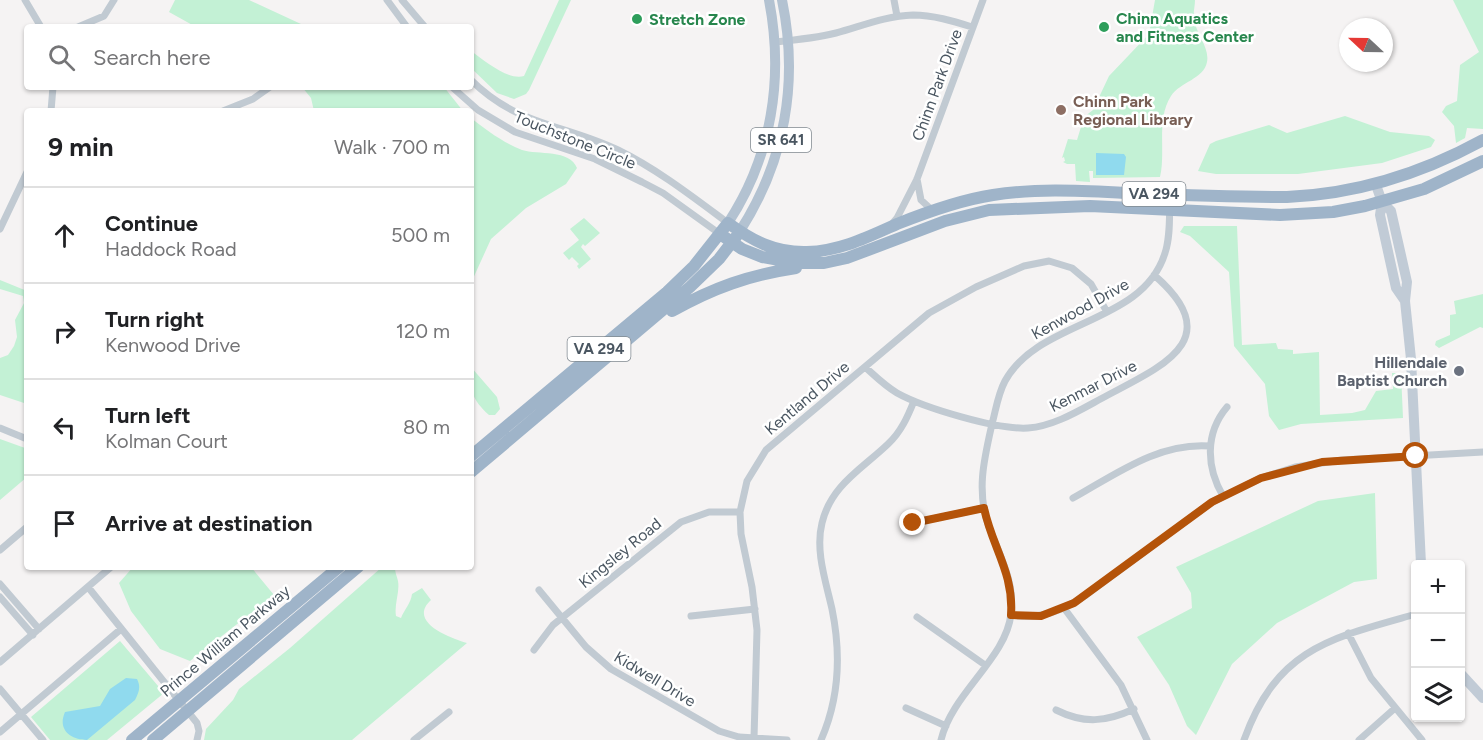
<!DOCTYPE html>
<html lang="en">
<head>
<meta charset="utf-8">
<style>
  :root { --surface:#fff; --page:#f2f2f2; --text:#202124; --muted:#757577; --line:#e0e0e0 }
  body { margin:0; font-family:Figtree,sans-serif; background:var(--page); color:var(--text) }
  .controls { position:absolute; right:18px; bottom:18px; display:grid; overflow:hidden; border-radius:6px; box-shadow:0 2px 4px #0004 }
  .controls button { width:54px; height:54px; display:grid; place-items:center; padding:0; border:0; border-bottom:2px solid var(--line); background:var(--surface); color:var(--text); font:30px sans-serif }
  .compass { position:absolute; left:1339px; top:18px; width:54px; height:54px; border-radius:50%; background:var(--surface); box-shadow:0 2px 4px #0004; rotate:292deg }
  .stop { position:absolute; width:18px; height:18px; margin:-14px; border:4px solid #b45309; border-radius:50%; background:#fff }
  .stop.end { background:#b45309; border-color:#fff; box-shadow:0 2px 6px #0008 }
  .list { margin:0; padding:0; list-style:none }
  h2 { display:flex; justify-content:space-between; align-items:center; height:78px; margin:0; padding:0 24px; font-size:26px }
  h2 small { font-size:20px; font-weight:400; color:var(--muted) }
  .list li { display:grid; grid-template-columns:39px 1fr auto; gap:18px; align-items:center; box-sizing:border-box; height:96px; padding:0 24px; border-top:2px solid var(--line) }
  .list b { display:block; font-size:22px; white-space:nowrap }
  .list p { margin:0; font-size:20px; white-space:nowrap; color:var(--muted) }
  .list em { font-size:20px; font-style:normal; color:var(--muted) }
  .icon { flex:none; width:33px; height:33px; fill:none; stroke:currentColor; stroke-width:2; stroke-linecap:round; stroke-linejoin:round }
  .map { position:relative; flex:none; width:1483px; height:740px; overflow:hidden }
  .search { position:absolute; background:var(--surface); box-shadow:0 2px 4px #0004; left:24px; top:24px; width:450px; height:66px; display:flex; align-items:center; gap:15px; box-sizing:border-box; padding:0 21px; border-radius:6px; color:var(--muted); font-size:22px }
  .panel { position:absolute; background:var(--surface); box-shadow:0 2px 4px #0004; left:24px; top:108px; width:450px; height:462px; border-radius:6px }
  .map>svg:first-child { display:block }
</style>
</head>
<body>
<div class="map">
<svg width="1483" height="740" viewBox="0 0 1483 740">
  <rect width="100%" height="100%" fill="#f5f3f3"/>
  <path fill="#c3f1d5" d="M175 0H249L301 24 303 27H196L169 12Z
    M559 0H571L529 90 526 94 514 99 497 93 471 68V51C484 60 508 81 524 76Z
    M1155 0H1195C1195 6 1193 13 1194 18 1195 33 1210 47 1207 62 1204 79 1180 82 1171 96 1156 119 1166 152 1160 177L1093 178V171H1089L1090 182 1076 181 1075 164H1067L1063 162 1065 161 1064 157 1062 158 1068 139 1077 140 1084 117 1093 110 1109 76 1149 34Z
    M1453 0H1483V129L1467 128 1465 138 1456 143 1454 126 1442 112 1446 106 1457 101 1460 65 1479 52Z
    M302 87H444L463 111H314L311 98Z
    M1345 116 1390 132 1429 136 1435 140 1431 147 1382 163 1298 174H1216L1198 171 1210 144 1216 141 1269 125 1287 133Z
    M471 118C486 130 504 143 522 150 538 155 570 149 577 168L566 184 526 208 491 239 471 283Z
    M584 218 600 233 585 246 583 244 581 247 591 259 579 269 577 266 579 264 572 257 569 260 563 253 579 240 570 229Z
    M1184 226H1237L1242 345 1276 343 1278 349 1293 350V354L1319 352 1320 415 1352 413 1365 410 1376 391 1393 389 1392 373H1401L1403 418 1301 424 1279 430 1269 416 1265 384 1234 346 1229 272 1190 236 1180 232Z
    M0 280 27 291V404L0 395V358L8 355 14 346 17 337 15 320 24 303 23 296 0 289Z
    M1483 294V328L1480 327 1439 348 1435 345 1436 341 1450 335V315L1456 314 1454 301Z
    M471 367 497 397 500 409 495 415H489C470 397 471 391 471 367Z
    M0 439 25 448V453L27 455V477L0 500Z
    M1375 493 1377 579 1354 582 1277 623 1232 664 1196 735 1187 726 1169 685 1137 637 1192 608 1191 593 1176 567 1318 501Z
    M133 567H251L274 595 190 661 160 649 131 611 119 583Z
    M382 567H395C395 573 397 576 398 581 400 592 394 604 396 616L401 618C404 610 411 603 412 594L422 588 431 600C407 622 450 638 467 643L352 740H204L206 729 233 700 239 689 290 648Z
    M120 641 164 693 107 740H50L31 717Z"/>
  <path fill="#90daee" d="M1096 153 1124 154 1126 157 1124 175H1096Z
    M126 678 137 679C141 687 139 692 135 700L87 740C71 740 57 730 65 712L100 706 110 689Z"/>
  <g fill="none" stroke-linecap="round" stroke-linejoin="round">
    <path stroke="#c1cad2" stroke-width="7" d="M25 0 41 27
      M387 0 407 27
      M402 0 425 27
      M894 0 897 16
      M78 27 104 16 114 0
      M775 42C796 40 816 38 836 33 862 26 885 16 913 15 933 15 953 21 972 27
      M471 80C517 126 564 124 618 150 657 169 693 197 728 223
      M452 87 478 110 515 132 595 159 642 182 663 193 720 234
      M51 111 53 87
      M223 111 253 99 270 87
      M917 179 921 200 933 211
      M891 225 897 218 917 179 983 0
      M0 229 27 172
      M865 367C875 376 885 386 897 393 924 408 998 430 1028 428 1056 426 1083 408 1108 395 1165 365 1227 338 1154 275
      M0 428 27 439
      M1223 496C1206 467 1205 433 1227 407
      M1073 498C1116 474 1159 442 1210 446
      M913 523 984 508
      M0 550 27 527
      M0 584 39 629
      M88 587 197 723 199 731 197 740
      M539 590 586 647 611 669 719 731 739 737 787 740
      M0 597 33 635
      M1064 608 1121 685 1147 740
      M1011 615C1040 620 1062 611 1086 595L1212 502 1261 478 1295 467 1342 460 1483 452
      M691 616 755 609
      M917 617 985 665
      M1348 633 1371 678 1422 740
      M534 650 553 625 681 522 709 512H740
      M0 662 111 567
      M0 689 43 740
      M906 708 946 726
      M1056 710C1084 724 1106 722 1134 709
      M0 732 121 629
      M754 738 757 630 752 587 741 534 740 512 747 481 766 450 929 313 976 287 1024 266 1049 261 1072 268 1091 284 1107 312
      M414 740 449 712
      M821 740C839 699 841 653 832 609 826 582 815 551 822 523 831 485 862 469 888 444 901 432 908 416 914 401
      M941 740C952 693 1006 659 1011 614 1015 582 1000 556 989 527 976 492 984 459 992 424 996 409 998 394 1005 381 1039 319 1143 325 1165 253 1171 235 1169 214 1170 195
      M1244 740C1277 648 1331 638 1416 614
      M1359 740 1394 709"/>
    <path stroke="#c1cbd6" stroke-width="10" d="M1376 185 1382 202 1380 215 1396 288 1405 301
      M1382 202 1391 211 1407 282 1405 301 1411 359 1421 564
      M1460 673 1483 698"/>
    <path stroke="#b3c2d1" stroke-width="10" d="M728 223C772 156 784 78 769 0
      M740 231C785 161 799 82 782 0"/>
    <path stroke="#9fb4c9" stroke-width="12" d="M720 234 742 249 762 257 796 263H824L847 258 945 221 989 210 1090 206 1280 215 1333 212 1365 206 1424 189 1483 161
      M672 311C713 288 749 275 796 268
      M471 456 667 292 694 266 728 223C753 241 775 253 807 252 840 251 868 237 897 224 927 212 960 200 993 195 1037 188 1084 191 1129 193 1181 195 1235 197 1287 197 1358 194 1421 174 1483 140
      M471 472 690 287 719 259 736 237
      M132 740 339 567
      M153 740 358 567"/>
  </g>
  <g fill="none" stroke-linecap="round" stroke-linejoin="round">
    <path stroke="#b45309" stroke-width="8" d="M913 523 984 508C992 547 1014 573 1011 615L1041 616 1074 603 1212 502 1261 478 1322 462 1416 456"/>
  </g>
  <g fill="#2e9e5b" stroke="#fff" stroke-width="2">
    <circle cx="637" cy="19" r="6"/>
    <circle cx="1104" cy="27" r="6"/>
  </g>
  <circle fill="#8d6e63" stroke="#fff" stroke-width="2" cx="1061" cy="110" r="6"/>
  <circle fill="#6b7280" stroke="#fff" stroke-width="2" cx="1459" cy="371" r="6"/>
  <g text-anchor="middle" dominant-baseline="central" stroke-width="5" stroke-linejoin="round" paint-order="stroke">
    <g fill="#fff" stroke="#808990" stroke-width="1.5">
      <rect x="751" y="128" width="60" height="24" rx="4.5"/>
      <rect x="1122.5" y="182" width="63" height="24" rx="4.5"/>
      <rect x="567.5" y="337" width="63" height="24" rx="4.5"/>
    </g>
    <g font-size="15" font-weight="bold" fill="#4a5661">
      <text x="781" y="140">SR 641</text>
      <text x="1154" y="194">VA 294</text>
      <text x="599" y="349">VA 294</text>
    </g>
    <g font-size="16" font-weight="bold" fill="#27864d" stroke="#fff" text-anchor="start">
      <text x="1116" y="18">Chinn Aquatics<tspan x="1116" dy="18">and Fitness Center</tspan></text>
      <text x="649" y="19">Stretch Zone</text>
    </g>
    <g font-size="16" fill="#4a5661" stroke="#fff">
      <text transform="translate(937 85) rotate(-70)">Chinn Park Drive</text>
      <text transform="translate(575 140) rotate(22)">Touchstone Circle</text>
      <text transform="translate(1080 309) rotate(-29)">Kenwood Drive</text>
      <text transform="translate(1093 386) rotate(-27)">Kenmar Drive</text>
      <text transform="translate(807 398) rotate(-40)">Kentland Drive</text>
      <text transform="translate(620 553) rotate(-39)">Kingsley Road</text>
      <text transform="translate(225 641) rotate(-40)">Prince William Parkway</text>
      <text transform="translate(655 679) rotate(31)">Kidwell Drive</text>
    </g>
    <g font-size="16" font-weight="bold" fill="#785e54" stroke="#fff" text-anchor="start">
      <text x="1073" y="101">Chinn Park<tspan x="1073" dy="18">Regional Library</tspan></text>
    </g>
    <g font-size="16" font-weight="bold" fill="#5b616d" stroke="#fff" text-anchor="end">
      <text x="1447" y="362">Hillendale<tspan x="1447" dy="18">Baptist Church</tspan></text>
    </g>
  </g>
</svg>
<div class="controls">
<button>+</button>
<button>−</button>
<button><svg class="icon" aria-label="layers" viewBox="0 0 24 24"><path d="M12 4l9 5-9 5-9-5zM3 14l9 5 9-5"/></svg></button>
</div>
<svg class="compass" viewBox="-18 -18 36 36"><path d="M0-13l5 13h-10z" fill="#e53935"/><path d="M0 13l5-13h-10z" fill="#757577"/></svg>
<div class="stop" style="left:1416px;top:456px"></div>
<div class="stop end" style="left:913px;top:523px"></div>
<div class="search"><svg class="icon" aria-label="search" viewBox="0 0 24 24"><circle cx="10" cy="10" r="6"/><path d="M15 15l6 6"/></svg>Search here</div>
<section class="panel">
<h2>9 min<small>Walk · 700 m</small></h2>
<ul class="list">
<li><svg class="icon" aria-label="ahead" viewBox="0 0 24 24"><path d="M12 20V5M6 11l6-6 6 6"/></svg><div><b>Continue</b><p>Haddock Road</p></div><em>500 m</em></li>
<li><svg class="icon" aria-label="right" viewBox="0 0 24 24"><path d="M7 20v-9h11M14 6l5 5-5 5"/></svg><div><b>Turn right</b><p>Kenwood Drive</p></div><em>120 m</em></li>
<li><svg class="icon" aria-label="left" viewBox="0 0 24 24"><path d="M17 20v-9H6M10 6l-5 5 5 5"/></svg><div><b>Turn left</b><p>Kolman Court</p></div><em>80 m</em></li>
<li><svg class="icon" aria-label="arrive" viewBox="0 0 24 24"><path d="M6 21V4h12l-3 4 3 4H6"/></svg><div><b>Arrive at destination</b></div></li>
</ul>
</section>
</div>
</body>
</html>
